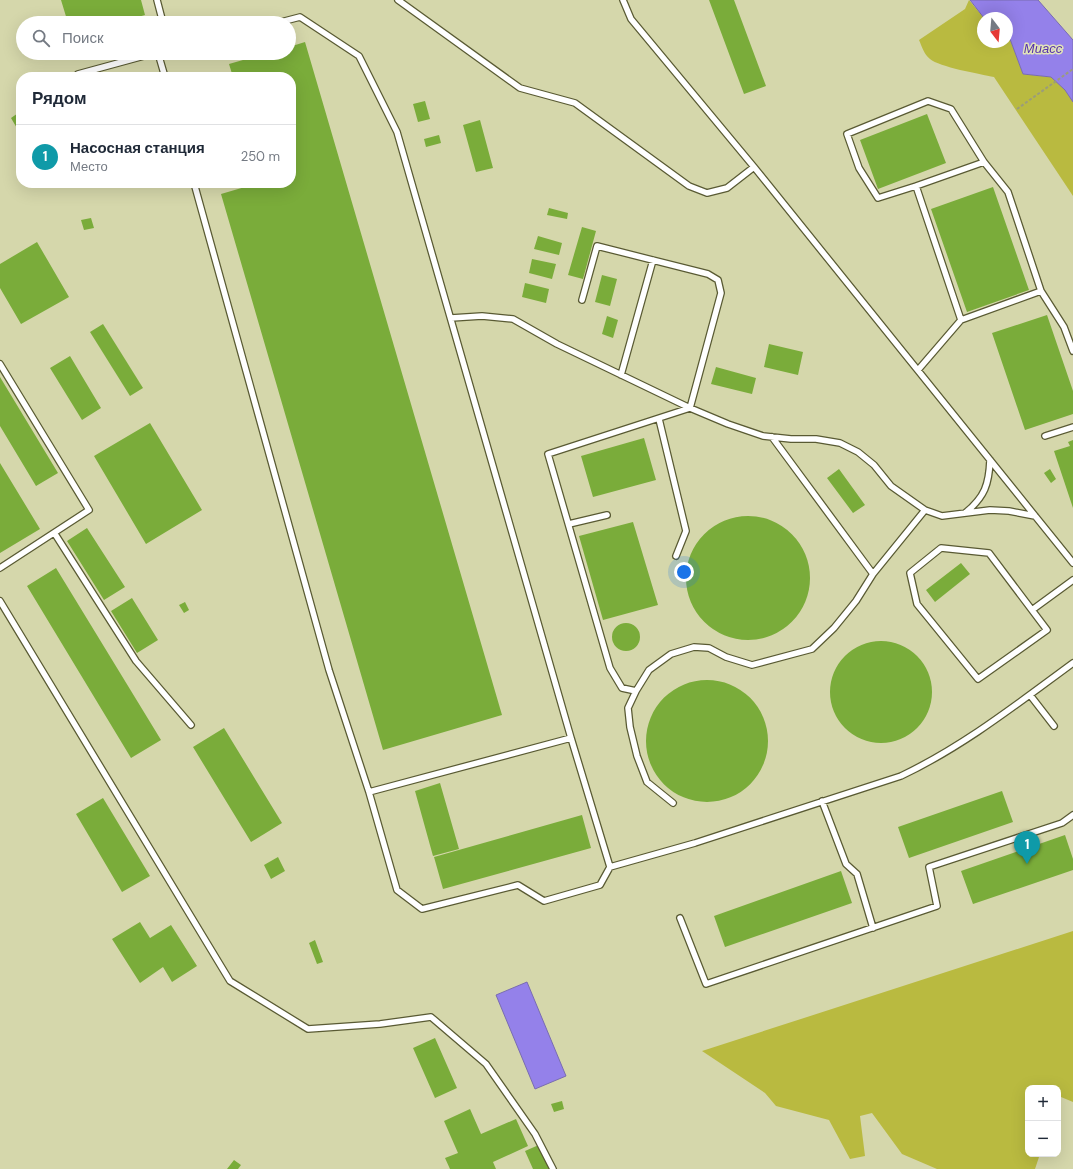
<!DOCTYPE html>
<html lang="ru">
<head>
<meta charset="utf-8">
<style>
  :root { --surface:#fff; --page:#f6f6f7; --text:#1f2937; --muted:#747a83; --line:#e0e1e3; --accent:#7255cf }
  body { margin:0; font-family:"DM Sans",sans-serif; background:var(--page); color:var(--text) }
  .controls { position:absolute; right:12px; bottom:12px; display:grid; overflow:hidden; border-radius:8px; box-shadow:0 4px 16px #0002 }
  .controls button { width:36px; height:36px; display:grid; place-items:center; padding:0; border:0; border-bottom:1px solid var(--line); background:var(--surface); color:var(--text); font:20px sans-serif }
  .compass { position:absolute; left:977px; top:12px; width:36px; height:36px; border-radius:50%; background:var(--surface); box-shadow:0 4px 16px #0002; rotate:164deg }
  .you { position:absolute; left:684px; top:572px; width:14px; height:14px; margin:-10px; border:3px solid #fff; border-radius:50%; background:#1a73e8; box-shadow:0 0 0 6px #1a73e833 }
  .badge { display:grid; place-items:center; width:26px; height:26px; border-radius:50%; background:var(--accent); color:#fff; font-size:13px; font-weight:700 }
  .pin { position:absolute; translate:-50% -33px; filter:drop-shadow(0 1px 2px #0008) }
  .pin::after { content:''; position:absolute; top:21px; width:14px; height:12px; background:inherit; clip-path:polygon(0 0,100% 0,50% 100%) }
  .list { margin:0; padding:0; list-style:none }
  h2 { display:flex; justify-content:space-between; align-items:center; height:52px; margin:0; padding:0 16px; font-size:17px }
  h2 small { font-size:13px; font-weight:400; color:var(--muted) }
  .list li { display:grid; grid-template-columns:26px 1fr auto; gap:12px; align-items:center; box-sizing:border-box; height:64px; padding:0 16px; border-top:1px solid var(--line) }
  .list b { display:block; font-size:15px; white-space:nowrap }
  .list p { margin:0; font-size:13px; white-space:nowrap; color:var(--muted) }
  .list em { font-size:13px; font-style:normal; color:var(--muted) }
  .icon { flex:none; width:22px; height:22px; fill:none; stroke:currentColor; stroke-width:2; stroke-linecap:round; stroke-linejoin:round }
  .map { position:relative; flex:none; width:1073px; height:1169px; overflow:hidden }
  .search { position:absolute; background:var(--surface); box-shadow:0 4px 16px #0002; left:16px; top:16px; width:280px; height:44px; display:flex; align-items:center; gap:10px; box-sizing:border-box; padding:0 14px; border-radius:22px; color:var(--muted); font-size:15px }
  .panel { position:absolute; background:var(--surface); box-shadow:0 4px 16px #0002; left:16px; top:72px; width:280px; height:116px; border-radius:16px }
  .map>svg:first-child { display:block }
</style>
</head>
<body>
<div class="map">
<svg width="1073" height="1169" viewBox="0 0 1073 1169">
  <rect width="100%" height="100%" fill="#d5d7ab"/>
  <path fill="#b9ba40" d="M969 0 984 18H983V42H1007V38L1010 39 1023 74 1051 77 1065 90 1073 102V196L994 77C980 74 939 67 930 59 924 54 922 47 919 40L965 9Z
    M1073 931V1102L1061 1097 1058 1104V1088H1028V1154H1040L1035 1169H937L902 1154 872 1113 860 1116 865 1156 850 1159 829 1120 776 1106 765 1093 702 1051Z"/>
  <path fill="#9481ea" stroke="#796cb0" d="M970 0H1038L1073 40V102L1065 90 1051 77 1023 74 1010 39 1007 38V18H984Z
    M527 982 566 1076 535 1089 496 995Z"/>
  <path fill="#7aac3a" d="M61 0H141L145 15 117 23H68Z
    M709 0H734L766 86 744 94Z
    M305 42 502 715 383 750 221 194 259 183H291V77H233L229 64 267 53H289V47Z
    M425 101 430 119 418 122 413 104Z
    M21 111V135L11 118Z
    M927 114 946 163 878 189 860 140Z
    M480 120 493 168 476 172 463 125Z
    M439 135 441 143 426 147 424 139Z
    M993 187 1029 290 967 312 931 209Z
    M549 208 568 213 567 219 547 215Z
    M91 218 94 228 84 230 81 220Z
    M582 227 596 231 583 279 568 275Z
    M538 236 562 243 559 255 534 249Z
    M37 242 69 297 21 324 0 288V264Z
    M532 259 556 264 552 279 529 273Z
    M602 275 617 279 610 306 595 302Z
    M525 283 549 289 546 303 522 297Z
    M1047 315 1073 391V414L1025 430 992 333Z
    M607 316 618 320 613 338 602 334Z
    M103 324 143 388 130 396 90 332Z
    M769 344 803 352 798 375 764 367Z
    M70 356 101 408 82 420 50 368Z
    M716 367 756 378 752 394 711 384Z
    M0 377 58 473 36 486 0 426Z
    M150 423 202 510 146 544 94 456Z
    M644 438 656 480 593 497 581 456Z
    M1073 440V508L1054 451 1070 446 1068 442Z
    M0 463 40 529 0 553Z
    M839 469 865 505 853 513 827 478Z
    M1050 469 1056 479 1051 483 1044 473Z
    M686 578a62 62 0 1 1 124 0a62 62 0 1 1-124 0Z
    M633 522 658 605 603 620 579 536Z
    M87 528 125 587 104 600 67 541Z
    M961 563 970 574 935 602 926 590Z
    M56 568 161 740 131 758 27 586Z
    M132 598 158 640 137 653 111 611Z
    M185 602 189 610 184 613 179 605Z
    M612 637a14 14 0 1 1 28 0a14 14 0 1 1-28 0Z
    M830 692a51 51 0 1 1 102 0a51 51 0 1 1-102 0Z
    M646 741a61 61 0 1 1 122 0a61 61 0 1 1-122 0Z
    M224 728 282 823 251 842 193 747Z
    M440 783 459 849 433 856 415 791Z
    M1002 791 1013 822 909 858 898 827Z
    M103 798 150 876 122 892 76 814Z
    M582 815 591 848 443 889 434 857Z
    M1065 835 1073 859V870L973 904 961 871Z
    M278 857 285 871 271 879 264 865Z
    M841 871 852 903 725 947 714 916Z
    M140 922 150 938 171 925 197 966 172 982 163 967 140 983 112 939Z
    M315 940 323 962 317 964 309 943Z
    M435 1038 457 1088 435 1098 413 1048Z
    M562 1101 564 1109 554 1112 551 1104Z
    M470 1109 481 1134 516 1119 528 1146 493 1162 496 1169H450L445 1158 458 1153 444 1121Z
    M541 1144 552 1169H533L525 1151Z
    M234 1160 241 1165 238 1169H227Z"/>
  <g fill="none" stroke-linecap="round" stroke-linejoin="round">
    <g stroke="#595a33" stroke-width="8">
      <path id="service" d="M157 0 163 23
        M398 0 520 88 575 103 689 186 707 193 727 188 754 167
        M623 0 631 19 754 167 1073 563
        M277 23 300 17 359 56 397 132 571 738
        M158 53 165 77
        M78 74 155 53
        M194 183 329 670 369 792 397 890 422 909 518 885 544 901 600 885 610 867 695 843 901 776C964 746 1017 704 1073 663
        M916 186 984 162
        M582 300 597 246 708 274 718 280 721 293 690 408 548 454 610 668 622 688 636 691
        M451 318 482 316 513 319 557 344 690 408 728 424 763 436 791 439H816L840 443 858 452 874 465 891 486 925 510 942 516 990 510 1009 511 1035 516
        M961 320 916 186 878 198 859 168 847 134 928 101 951 109 984 162 1008 192 1041 291 1064 327 1073 351
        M0 364 89 510 0 568
        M918 370 961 320 1041 291
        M621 375 653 260
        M659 419 686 531 676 556
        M1045 436 1073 427
        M772 437 873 574
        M965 513C985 497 989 484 990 460
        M569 524 607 515
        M55 534 136 661 191 725
        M941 548 989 553 1047 630 978 679 917 604 910 573Z
        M0 601 230 981 308 1029 380 1024 431 1017 486 1064 535 1134 553 1169
        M1032 610 1073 580
        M1030 695 1054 726
        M369 792 571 738 610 867
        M822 801 846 864 857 874 873 928
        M673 803 647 782 637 756 630 727 628 708 636 691 649 670 671 654 694 647 709 648 726 657 752 665 812 649 834 628 856 601 873 574 925 510
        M680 918 706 984 937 906 929 867 1062 823 1073 815"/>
    </g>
    <path stroke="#9b9c7b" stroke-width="2" stroke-dasharray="3 2" stroke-linecap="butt" d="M1017 109 1073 69"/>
    <use href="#service" stroke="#fff" stroke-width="5.5"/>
  </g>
  <g text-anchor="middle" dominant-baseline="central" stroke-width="3" stroke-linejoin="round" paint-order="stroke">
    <g font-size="13" font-style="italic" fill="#5531ab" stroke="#e2e4b8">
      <text x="1043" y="48">Миасс</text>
    </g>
  </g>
</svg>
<div class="controls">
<button>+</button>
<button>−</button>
</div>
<svg class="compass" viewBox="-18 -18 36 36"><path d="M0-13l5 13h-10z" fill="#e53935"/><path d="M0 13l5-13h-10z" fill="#747a83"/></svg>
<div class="you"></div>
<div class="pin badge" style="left:1027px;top:864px;background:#0f9aa8">1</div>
<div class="search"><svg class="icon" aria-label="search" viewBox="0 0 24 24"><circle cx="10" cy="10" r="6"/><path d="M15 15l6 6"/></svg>Поиск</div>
<section class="panel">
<h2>Рядом<small></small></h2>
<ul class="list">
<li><span class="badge" style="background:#0f9aa8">1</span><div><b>Насосная станция</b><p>Место</p></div><em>250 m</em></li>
</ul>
</section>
</div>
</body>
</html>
